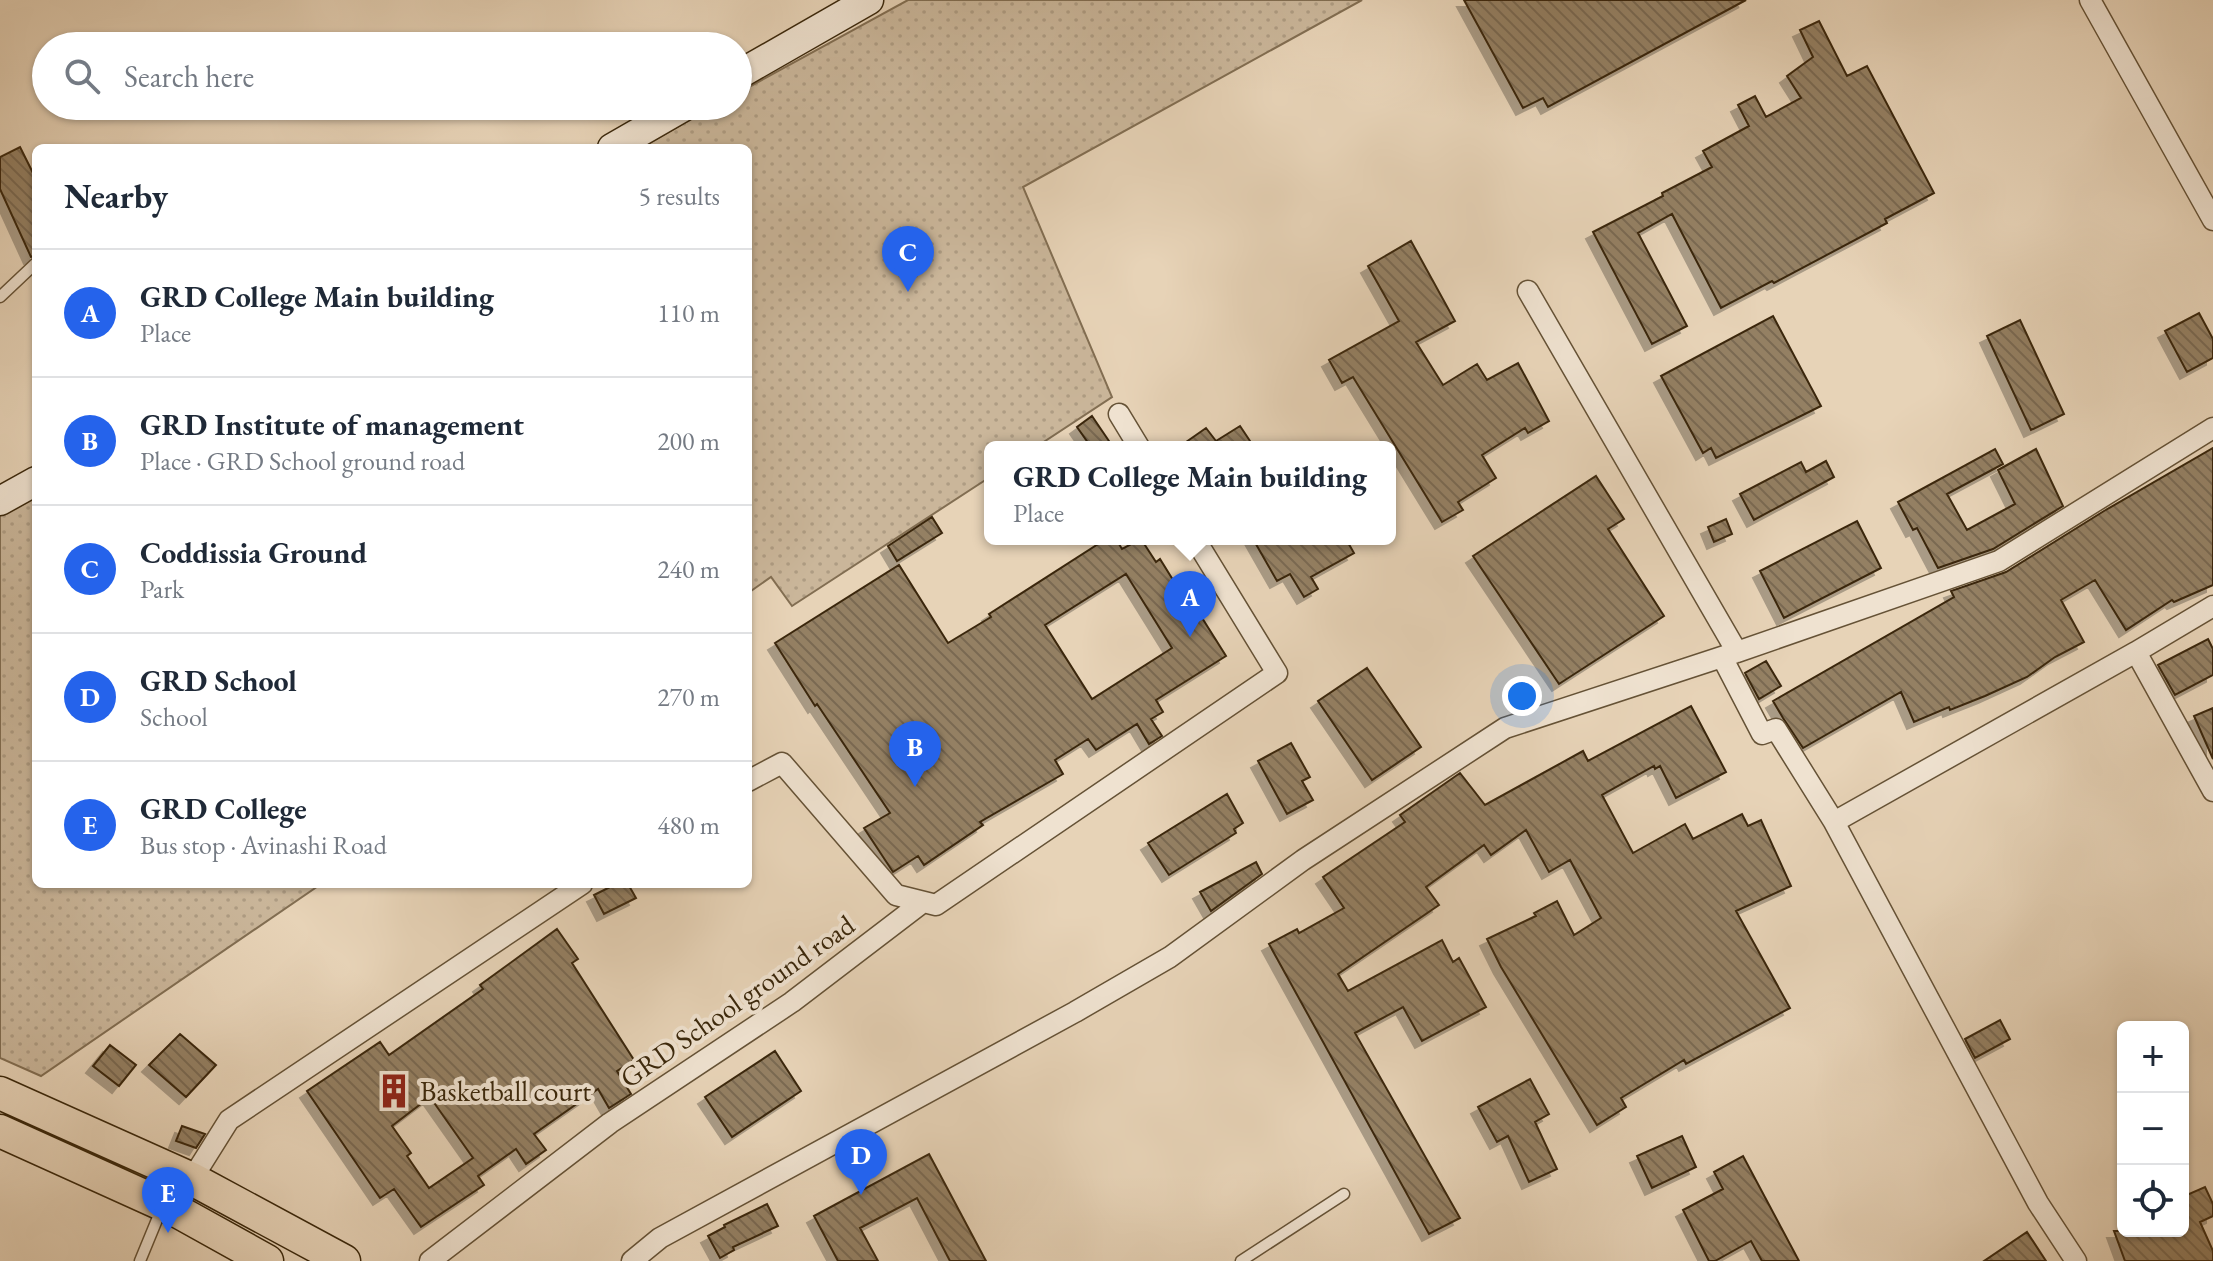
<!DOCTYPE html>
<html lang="en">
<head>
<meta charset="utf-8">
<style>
  :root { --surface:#fff; --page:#f2f2f3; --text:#1f2937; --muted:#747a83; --line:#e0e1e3; --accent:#2563eb }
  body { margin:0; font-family:"EB Garamond",serif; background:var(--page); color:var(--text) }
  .controls { position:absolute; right:24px; bottom:24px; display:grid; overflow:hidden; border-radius:12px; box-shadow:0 2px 6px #0004 }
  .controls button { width:72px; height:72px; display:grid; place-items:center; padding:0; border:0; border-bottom:2px solid var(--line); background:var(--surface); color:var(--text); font:40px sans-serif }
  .you { position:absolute; left:1522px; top:696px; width:28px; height:28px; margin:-20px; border:6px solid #fff; border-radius:50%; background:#1a73e8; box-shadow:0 0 0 12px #1a73e833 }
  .badge { display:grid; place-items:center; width:52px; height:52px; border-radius:50%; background:var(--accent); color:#fff; font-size:26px; font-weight:700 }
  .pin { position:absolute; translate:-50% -66px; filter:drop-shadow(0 2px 4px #0008) }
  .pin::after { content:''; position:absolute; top:42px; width:28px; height:24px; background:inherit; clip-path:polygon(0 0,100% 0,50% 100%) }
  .popup { position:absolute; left:984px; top:441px; width:412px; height:104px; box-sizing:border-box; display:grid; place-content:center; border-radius:12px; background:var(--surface); filter:drop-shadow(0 2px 6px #0005); font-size:26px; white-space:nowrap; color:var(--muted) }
  .popup b { font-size:30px; color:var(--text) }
  .popup::after { content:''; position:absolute; left:50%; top:100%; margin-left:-16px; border:16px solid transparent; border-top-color:var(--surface) }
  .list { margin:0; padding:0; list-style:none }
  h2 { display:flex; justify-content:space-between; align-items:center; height:104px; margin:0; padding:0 32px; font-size:34px }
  h2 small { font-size:26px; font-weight:400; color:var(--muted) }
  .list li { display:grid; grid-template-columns:52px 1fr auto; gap:24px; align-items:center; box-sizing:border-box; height:128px; padding:0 32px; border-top:2px solid var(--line) }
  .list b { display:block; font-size:30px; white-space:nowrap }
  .list p { margin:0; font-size:26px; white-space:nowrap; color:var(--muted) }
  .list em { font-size:26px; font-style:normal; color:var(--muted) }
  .icon { flex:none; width:44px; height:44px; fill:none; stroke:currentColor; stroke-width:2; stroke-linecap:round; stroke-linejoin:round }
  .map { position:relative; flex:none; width:2213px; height:1261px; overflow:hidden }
  .search { position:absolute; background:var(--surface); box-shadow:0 2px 6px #0004; left:32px; top:32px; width:720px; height:88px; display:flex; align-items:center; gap:20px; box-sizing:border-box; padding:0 28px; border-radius:44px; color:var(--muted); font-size:30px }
  .panel { position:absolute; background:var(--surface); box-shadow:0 2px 6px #0004; left:32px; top:144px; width:720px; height:744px; border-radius:12px }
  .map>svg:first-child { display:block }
</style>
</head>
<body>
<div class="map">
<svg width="2213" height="1261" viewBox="0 0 2213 1261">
  <defs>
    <pattern id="grass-dots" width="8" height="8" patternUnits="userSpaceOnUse" patternTransform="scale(2)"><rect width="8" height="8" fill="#cab69a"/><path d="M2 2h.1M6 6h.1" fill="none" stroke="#ae9c83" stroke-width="1.8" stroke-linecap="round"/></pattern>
    <pattern id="building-back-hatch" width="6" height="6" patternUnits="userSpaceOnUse" patternTransform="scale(2)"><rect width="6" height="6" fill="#948064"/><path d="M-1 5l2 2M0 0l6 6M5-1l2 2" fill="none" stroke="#7a6951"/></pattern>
    <filter id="shadow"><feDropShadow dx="-7" dy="7" stdDeviation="0" flood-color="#0004"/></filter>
  </defs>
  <rect width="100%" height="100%" fill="#e7d3b7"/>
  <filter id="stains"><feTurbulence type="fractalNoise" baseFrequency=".0025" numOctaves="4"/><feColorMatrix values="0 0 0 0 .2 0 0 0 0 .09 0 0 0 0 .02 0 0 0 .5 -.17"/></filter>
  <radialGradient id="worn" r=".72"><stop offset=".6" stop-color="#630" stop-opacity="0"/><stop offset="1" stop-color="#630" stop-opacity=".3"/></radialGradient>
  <path fill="url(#grass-dots)" stroke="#826e52" stroke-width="2" d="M908 0H1362L1023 187 1112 397 1036 447H990V477L792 606 771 577 748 593V148H641L714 106H738V93Z
    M36 495V884H321L41 1076 0 1058V516Z"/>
  <path fill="url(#building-back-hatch)" stroke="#3a270b" stroke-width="2" fill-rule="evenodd" filter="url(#shadow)" d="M1464 0H1746L1548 107 1543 98 1523 108Z
    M1819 21 1847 76 1867 66 1934 193 1885 219 1887 223 1774 283 1772 281 1721 308 1672 214 1638 233 1687 326 1652 344 1593 232 1663 196 1662 193 1712 167 1703 151 1749 126 1738 105 1755 96 1766 117 1801 98 1787 76 1813 57 1800 30Z
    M20 147 36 179V255L31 257 0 189V157Z
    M1411 241 1455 321 1416 342 1443 385 1477 364 1487 380 1518 363 1549 421 1528 433 1525 428 1482 455 1496 478 1458 502 1463 510 1442 522 1353 377 1342 383 1329 360 1399 321 1368 266Z
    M2199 313 2213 339V358L2187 372 2165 331Z
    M1773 316 1821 406 1716 458 1711 448 1703 453 1661 376Z
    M2020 320 2064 414 2031 430 1987 336Z
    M1092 416 1113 447H1091L1077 427Z
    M1240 426 1254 447H1179L1206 428 1216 441Z
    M2213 448V585L2174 602 2172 600 2126 630 2095 580 2061 600 2084 642 2055 657 2027 677 1985 696 1950 710 1949 707 1914 722 1901 692 1803 748 1783 718 1773 701 1954 597 1951 591 2006 572 2104 511Z
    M1995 449 2003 464 1947 494 1967 530 2015 504 1998 470 2036 449 2063 506 1993 549 1938 568 1917 528 1913 530 1898 502Z
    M1826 461 1834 477 1754 520 1740 494 1801 462 1806 472Z
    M1596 476 1624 519 1608 529 1664 616 1559 684 1473 556Z
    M932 517 942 533 897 561 888 546Z
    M1726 519 1732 534 1714 542 1708 527Z
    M1857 521 1881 568 1784 618 1760 571Z
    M1106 539H1116L1122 549 1141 539 1156 562 1160 559 1178 588 1182 586 1226 656 1156 700 1163 712 1151 719 1162 736 1149 744 1137 724 1096 750 1088 739 1055 760 1063 774 980 822 983 825 924 865 918 856 893 872 864 828 890 813 817 704 815 706 775 643 899 565 948 643 991 617 989 614ZM1126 574 1172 648 1092 699 1045 625Z
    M1253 539H1346L1354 553 1311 577 1318 589 1304 597 1290 574 1277 581Z
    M2208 639 2213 649V675L2175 695 2158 665Z
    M1766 661 1781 686 1759 699 1745 673Z
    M1367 668 1421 747 1372 780 1318 701Z
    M1691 706 1726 772 1676 798 1660 766 1655 769 1654 766 1602 795 1633 853 1685 824 1693 839 1742 814 1748 826 1761 820 1791 886 1736 911 1790 1008 1686 1064 1684 1060 1621 1098 1626 1107 1597 1125 1501 967 1487 939 1536 916 1534 913 1557 901 1574 935 1601 918 1570 860 1549 872 1526 830 1491 855 1484 845 1426 887 1439 905 1338 974 1348 991 1442 940 1453 962 1459 958 1486 1007 1422 1041 1403 1007 1355 1033 1460 1218 1429 1234 1269 944 1297 929 1299 933 1344 908 1323 877 1405 822 1400 815 1460 773 1485 805 1583 751 1588 761Z
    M2213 708V759L2194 716Z
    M1291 743 1310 777 1302 781 1313 800 1287 814 1258 761Z
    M1227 794 1243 823 1234 829 1236 833 1169 875 1148 843Z
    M1256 862 1262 874 1211 911 1200 892Z
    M616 884H628L636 898 604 914 594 895Z
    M557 929 578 959 572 963 634 1060 617 1071 631 1094 609 1108 598 1089 534 1134 546 1150 526 1164 516 1149 478 1176 484 1185 421 1227 394 1189 380 1198 307 1091 380 1042 389 1055 483 989 480 985ZM430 1097 473 1158 429 1188 407 1156 411 1153 392 1126Z
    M2000 1020 2010 1039 1975 1058 1965 1039Z
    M180 1034 216 1065 186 1097 149 1065Z
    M110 1045 136 1065 119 1086 93 1066Z
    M775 1051 801 1091 732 1137 705 1097Z
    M1530 1079 1549 1114 1535 1122 1557 1169 1529 1182 1508 1136 1497 1142 1478 1107Z
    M182 1126 205 1134 196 1148 176 1141Z
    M1682 1136 1696 1167 1652 1188 1637 1156Z
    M929 1154 986 1261H950L917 1198 860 1228 878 1261H838L814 1216Z
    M1743 1156 1799 1261H1762L1751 1241 1715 1261H1709L1683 1210 1723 1189 1714 1172Z
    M2183 1186 2187 1195 2205 1187 2213 1204V1216L2200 1222 2213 1251V1261H2125L2114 1231H2183Z
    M767 1204 778 1226 733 1247 734 1250 720 1258 708 1236 725 1227 724 1225Z
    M2027 1232 2046 1261H1984Z"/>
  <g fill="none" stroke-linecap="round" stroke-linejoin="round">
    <g stroke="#655236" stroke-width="13">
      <path id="lane" d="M0 297 36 263
        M140 1261 161 1210
        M1241 1261 1344 1194"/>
    </g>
    <g stroke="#655236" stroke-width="23">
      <path id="street" d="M2090 0 2213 220
        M1528 291 1737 652
        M1119 414 1139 447
        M2213 606 2136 652 2213 791
        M1722 657 1762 734 1776 729 1834 822 2136 652
        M748 781 782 763 896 895 936 905 1277 673 1195 539
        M1834 822 2038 1203 2076 1261
        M192 1179 229 1120 582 884
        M430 1261 610 1123 792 1002 923 902
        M632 1261 660 1238 1075 1012 1170 957 1303 860 1505 728 1737 652 1999 561 2213 428"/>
    </g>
    <g stroke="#3a270b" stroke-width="31">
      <path id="secondary" d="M738 75 869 0
        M612 148 685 106
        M0 501 36 481"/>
    </g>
    <g stroke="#3a270b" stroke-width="35">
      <path id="primary" d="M0 1093 192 1179 344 1261
        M0 1131 177 1211 267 1261"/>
    </g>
    <use href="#lane" stroke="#efe2d0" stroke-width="10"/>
    <use href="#street" stroke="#efe2d0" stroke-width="20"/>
    <use href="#secondary" stroke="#efe2d0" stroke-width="28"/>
    <use href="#primary" stroke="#e7d3b7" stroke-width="32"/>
  </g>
  <defs>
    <g id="building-bare" transform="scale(2.76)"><path d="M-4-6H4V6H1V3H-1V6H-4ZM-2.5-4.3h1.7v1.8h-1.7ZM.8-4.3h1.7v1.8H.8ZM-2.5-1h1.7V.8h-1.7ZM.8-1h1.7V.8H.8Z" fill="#8f2418" stroke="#efe2d0" stroke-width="2.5" paint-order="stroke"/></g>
  </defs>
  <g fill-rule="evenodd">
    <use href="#building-bare" x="394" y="1091"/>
  </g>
  <g text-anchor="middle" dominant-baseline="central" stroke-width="8" stroke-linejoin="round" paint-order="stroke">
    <g font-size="28" fill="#3a270b" stroke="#efe2d0">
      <text transform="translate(737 1001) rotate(-35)">GRD School ground road</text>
    </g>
    <g font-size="28" fill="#3a270b" stroke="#efe2d0" text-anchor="start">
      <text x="420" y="1091">Basketball court</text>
    </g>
  </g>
  <rect width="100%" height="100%" filter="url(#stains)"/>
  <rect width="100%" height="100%" fill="url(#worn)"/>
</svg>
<div class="controls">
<button>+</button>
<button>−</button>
<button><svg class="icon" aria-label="locate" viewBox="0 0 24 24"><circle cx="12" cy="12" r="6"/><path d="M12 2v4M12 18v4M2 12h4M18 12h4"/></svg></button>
</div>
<div class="you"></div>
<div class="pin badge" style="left:1190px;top:637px">A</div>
<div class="popup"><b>GRD College Main building</b>Place</div>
<div class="pin badge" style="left:915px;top:787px">B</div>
<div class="pin badge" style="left:908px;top:292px">C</div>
<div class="pin badge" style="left:861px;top:1195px">D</div>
<div class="pin badge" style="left:168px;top:1233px">E</div>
<div class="search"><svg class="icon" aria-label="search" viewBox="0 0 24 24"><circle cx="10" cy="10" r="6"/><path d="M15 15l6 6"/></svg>Search here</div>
<section class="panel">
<h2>Nearby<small>5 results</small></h2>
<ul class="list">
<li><span class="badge">A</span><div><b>GRD College Main building</b><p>Place</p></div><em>110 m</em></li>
<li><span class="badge">B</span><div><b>GRD Institute of management</b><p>Place · GRD School ground road</p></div><em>200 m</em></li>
<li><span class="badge">C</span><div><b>Coddissia Ground</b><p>Park</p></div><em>240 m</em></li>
<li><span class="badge">D</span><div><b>GRD School</b><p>School</p></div><em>270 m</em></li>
<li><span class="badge">E</span><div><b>GRD College</b><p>Bus stop · Avinashi Road</p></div><em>480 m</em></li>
</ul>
</section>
</div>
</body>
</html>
